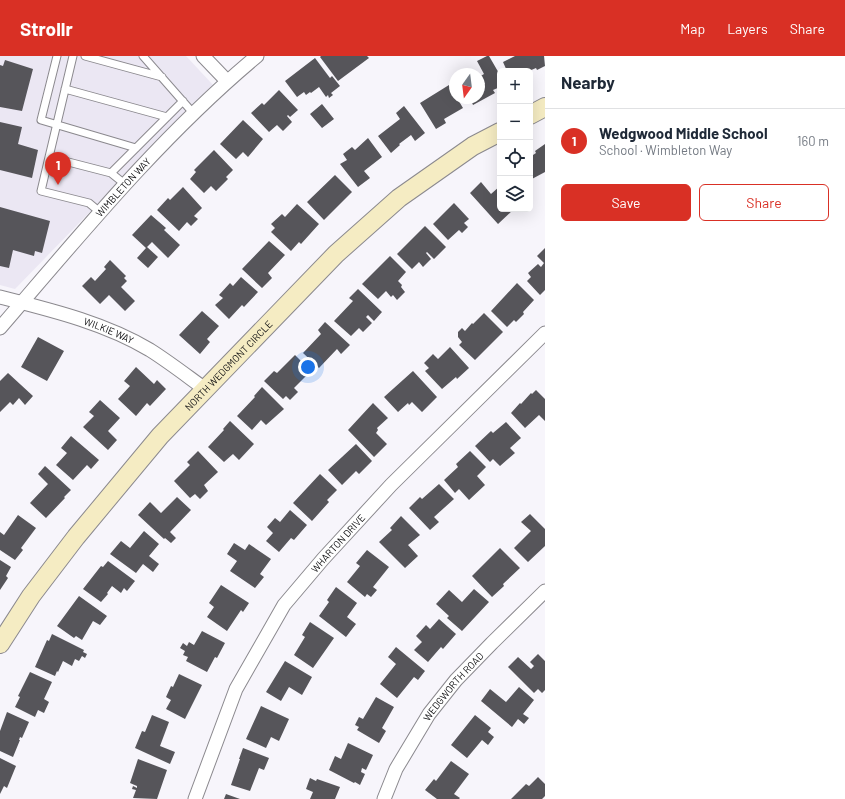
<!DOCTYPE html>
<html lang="en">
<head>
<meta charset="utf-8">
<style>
  :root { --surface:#fff; --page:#f6f6f7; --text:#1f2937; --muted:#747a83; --line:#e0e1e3; --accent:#d93025 }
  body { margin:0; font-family:Barlow,sans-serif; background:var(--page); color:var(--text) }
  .controls { position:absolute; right:12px; top:12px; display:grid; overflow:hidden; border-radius:6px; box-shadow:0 4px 16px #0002 }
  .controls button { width:36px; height:36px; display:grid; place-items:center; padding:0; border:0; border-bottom:1px solid var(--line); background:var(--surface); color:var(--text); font:20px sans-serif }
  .compass { position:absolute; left:449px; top:12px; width:36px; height:36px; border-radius:50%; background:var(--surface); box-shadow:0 4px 16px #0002; rotate:194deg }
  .you { position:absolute; left:308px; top:311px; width:14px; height:14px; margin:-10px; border:3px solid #fff; border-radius:50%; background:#1a73e8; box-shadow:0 0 0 6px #1a73e833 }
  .badge { display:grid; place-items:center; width:26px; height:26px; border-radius:50%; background:var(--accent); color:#fff; font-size:13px; font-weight:700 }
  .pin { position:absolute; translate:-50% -33px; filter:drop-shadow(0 1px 2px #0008) }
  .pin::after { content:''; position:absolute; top:21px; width:14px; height:12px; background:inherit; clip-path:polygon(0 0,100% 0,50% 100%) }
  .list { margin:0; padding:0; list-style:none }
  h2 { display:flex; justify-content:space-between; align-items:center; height:52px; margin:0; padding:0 16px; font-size:17px }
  h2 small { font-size:13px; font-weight:400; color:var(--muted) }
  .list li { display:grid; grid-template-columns:26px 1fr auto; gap:12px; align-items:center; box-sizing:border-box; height:64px; padding:0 16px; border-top:1px solid var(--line) }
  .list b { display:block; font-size:15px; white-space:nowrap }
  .list p { margin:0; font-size:13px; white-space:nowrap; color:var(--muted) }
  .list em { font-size:13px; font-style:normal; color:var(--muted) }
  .actions { display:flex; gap:8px; padding:12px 16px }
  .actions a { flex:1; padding:9px 0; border:1px solid var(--accent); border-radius:6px; text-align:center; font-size:14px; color:var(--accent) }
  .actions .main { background:var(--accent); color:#fff }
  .icon { flex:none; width:22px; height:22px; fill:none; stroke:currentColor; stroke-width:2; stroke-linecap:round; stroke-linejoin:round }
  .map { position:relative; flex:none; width:545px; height:743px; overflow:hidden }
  header { display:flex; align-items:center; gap:24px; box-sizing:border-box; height:56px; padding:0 20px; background:var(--accent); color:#fff }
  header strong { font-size:19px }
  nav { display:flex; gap:22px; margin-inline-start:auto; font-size:14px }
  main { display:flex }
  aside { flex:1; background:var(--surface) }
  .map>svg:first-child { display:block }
</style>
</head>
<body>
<header>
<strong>Strollr</strong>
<nav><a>Map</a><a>Layers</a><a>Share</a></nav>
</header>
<main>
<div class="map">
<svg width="545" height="743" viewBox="0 0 545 743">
  <rect width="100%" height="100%" fill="#f7f5fb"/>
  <path fill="#ebe7f3" d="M0 0H186L213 29 15 233 0 229Z"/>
  <path fill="#56555a" d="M321 0H367L369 2 338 25 320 1Z
    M487 0H489L500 19V31L493 34 495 37 473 49 470 42H479V21L484 18 477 5Z
    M515 0H544L545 10 537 14 536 12 529 15H507L503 6Z
    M315 2 330 22 332 20 340 30 331 37 333 39 329 42 328 39 326 41 319 31 311 37 310 36 306 39 304 36 297 41 285 25Z
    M5 4 33 13 22 55 0 51V9L3 10Z
    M449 29 455 39V42H457L463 52 444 63 446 67 436 73 420 47Z
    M279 34 298 54 290 61 288 59 287 60 292 66 283 75 277 69 269 76 251 57 262 47 264 49Z
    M322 48 334 63 322 72 310 58Z
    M404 50 425 77 415 85 411 79 399 88 400 89 391 97 378 80 400 63 396 57Z
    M243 64 263 83 248 101 243 96 236 103 220 88Z
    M0 66 22 71 18 88 38 94 32 122 0 114Z
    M368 82 382 101 364 115 370 122 358 131 340 108 347 104 343 98 352 91 355 94Z
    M545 88V116L530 124V101L536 97 535 95Z
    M214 94 233 114 226 121 228 123 216 135 211 130 204 137 190 123 196 116 194 114Z
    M335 119 352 136 324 164 307 146Z
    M481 126 491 138 500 130V153H514L498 168 470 137Z
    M183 131 202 152 194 160 198 163 191 170 187 166 179 175 157 154 168 142 170 144Z
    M454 147 469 163 464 167 468 171 462 177 459 174 448 184 433 168Z
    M297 148 319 168 301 188 299 186 291 195 271 176 275 172 271 168 282 158 285 161Z
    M0 151 50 165 42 197 35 195 34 200 13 194 9 212 0 210Z
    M151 159 166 172 164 174 180 189 168 202 152 186 147 191 158 201 148 212 137 202 146 192 132 179Z
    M425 170 446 191 434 203 427 196 426 197 431 203 423 211 419 206 412 213 397 198Z
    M269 185 285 199 268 217 272 222 262 232 242 213Z
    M545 192V234L540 239 527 225 531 221 528 217 538 208 541 211 544 207 537 200Z
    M390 200 406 216 398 225 402 229 401 231 405 236 397 244 393 239 391 241 386 235 378 243 362 228Z
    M110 204 126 220 124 222 127 225 121 231 135 245 125 255 109 239 100 248 82 230 91 221 95 225 106 213 104 211Z
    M241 221 258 236 244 251 242 249 229 263 215 249 223 242 219 239 230 227 233 230Z
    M517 227 534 244 523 256 524 258 516 266 514 264 507 271 491 255Z
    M358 233 382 256 374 265 368 259 366 261 372 267 363 276 359 272 351 280 334 265 353 245 349 242Z
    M202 255 219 270 207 283 210 286 200 298 179 279Z
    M484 257 503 276 475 304 459 289 462 286 458 281V276L462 272 465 275 472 267 473 268Z
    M325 266 350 289 341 298 337 293 319 312 303 297 321 278 318 274Z
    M38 281 64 295 47 325 21 311Z
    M450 291 469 312 457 323 456 321 442 333 425 315 429 312 424 307 433 298 438 303Z
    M295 299 311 315 294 332 298 336 290 344 286 340 283 343 264 325 274 315 277 317Z
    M136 311 154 328 157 324 166 333 150 350 147 347 136 360 118 343 130 330 124 325Z
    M413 315 437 341 422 356 412 346 409 349 408 347 398 356 384 341Z
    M8 317 33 340 25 349 19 342 13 349 10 346 0 356V325Z
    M262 331 284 353 266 369 261 364 252 374 237 360 255 341 254 340Z
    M536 334 545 343V365L539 359 525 372 511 357 520 347 521 348 531 337 532 338Z
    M100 344 120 362 108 375 117 384 108 394 83 371 94 360 89 356Z
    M373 347 388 362 377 372 378 374 376 377 387 388 374 401 348 374Z
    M230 365 254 388 239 404 233 398 224 406 208 391 224 374 223 373Z
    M506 366 521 382 510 392 515 397 500 410 493 403 490 406 475 390 491 375 493 377Z
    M71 380 99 404 91 413 87 409 73 424 56 409 67 397 61 392Z
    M356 388 372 405 359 418 356 415 342 429 328 414Z
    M198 395 218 416 204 429 208 435 200 443 195 438 190 442 174 425 190 409 187 406Z
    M470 395 486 411 477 420 485 429 469 444 459 433 455 437 444 424 458 411 456 408Z
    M45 410 71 434 64 441 65 442 46 462 30 447 48 428 38 418Z
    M320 418 337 434 327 444 329 446 312 465 293 447Z
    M439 428 454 443 434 461 439 466 430 474 409 452 420 441 422 443Z
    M177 441 191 454 170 476 176 482 171 487 165 482 164 483 138 459 150 446 161 457Z
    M290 454 307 469 294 484 291 482 279 496 266 485 273 477 267 471 275 462 280 466Z
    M530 458 545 473V490L528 506 514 492 531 475 521 466Z
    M18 459 36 472 21 492 23 494 15 504 0 494V476L4 479Z
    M401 460 420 479 408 489 418 500 405 512 379 486 392 474 390 472Z
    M144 475 159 488 149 500 159 508 153 516 143 508 136 517 110 498 121 485 130 492Z
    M234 487 245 494 249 488 271 503 260 518 264 521 255 532 230 515 237 505 227 498Z
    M500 492 520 512 503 528 504 530 492 541 472 520Z
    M367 494 389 511 373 531 377 534 371 541 367 538 365 541 347 526 360 510 356 507Z
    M0 504 11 511 6 520 8 522 0 534Z
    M108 505 135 525 127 535 124 532 121 537 112 530 107 537 108 538 101 546 83 533 101 510 103 511Z
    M221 529 249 547 243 556 241 554 227 575 207 561 214 551 209 547Z
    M336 531 357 547 347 561 356 568 346 581 319 560 329 546 327 544Z
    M474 533 489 546 462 575 447 562 449 560 436 548 449 534 462 546Z
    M79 540 107 560 100 569 93 565 82 584 76 580 74 582 57 570Z
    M439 563 456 578 443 593 441 591 428 606 414 594 422 586 416 580 426 569 430 573Z
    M310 566 334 582 313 612 294 599 305 581 302 579Z
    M202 575 225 587 217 602 215 601 207 616 186 605 188 601 183 599 185 595 180 592 183 587 187 590 189 586 194 589Z
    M52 578 84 594 83 596 87 598 85 602 82 600 79 605 75 603 72 610 63 605 58 616 57 615 55 620 35 611 47 584 49 585Z
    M396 591 425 615 418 624 414 621 397 642 380 628 396 608 388 601Z
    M538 598 545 605V634L542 637 538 633 534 637 508 611 518 601 531 613 534 610 530 606Z
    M285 605 312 621 302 639 289 631 281 645 266 636Z
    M30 616 52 626 44 643 49 646 44 657 38 654 35 661 15 651 20 641 18 640Z
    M179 618 202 629 185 663 166 653 171 644 166 641 171 630 173 631Z
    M519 631 534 644 523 658 529 662 524 668 518 663 512 671 481 645 490 633 506 646Z
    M376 641 394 651 382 672 386 675 379 687 357 674 359 671 355 669 359 661 363 663Z
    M261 650 289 663 279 685 271 681 266 692 246 683Z
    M7 656 29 666 22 682 20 681 19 684H20L13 701 0 695V675Z
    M152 659 169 666 160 690 175 696 170 708 135 692 142 675 145 676Z
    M475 659 491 672 488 676 494 681 488 689 482 684 467 702 451 689Z
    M348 687 373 699 366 714 362 712 361 716 365 718 360 729 355 726 354 727 329 714 335 700 341 703Z
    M243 692 269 702 264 714 259 712 250 735 231 729 240 703H239Z
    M0 702 16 710 7 732 4 730 0 738Z
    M138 703 167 714 157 743 133 742 136 734 132 733 133 730 137 732V730L130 727Z
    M451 705 469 718 454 738 460 742 459 743H437L425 734 434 723 436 725Z
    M538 721 545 728V740L542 743H511L526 728 529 730Z
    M310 722 316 725 317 723 340 731 335 743H310L313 736 306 733Z
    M226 738 240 743H224Z"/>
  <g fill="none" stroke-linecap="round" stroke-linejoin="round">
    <g stroke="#8b898e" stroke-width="9">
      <path id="lane" d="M57 0 41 64 136 92
        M73 0 49 101 111 117
        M85 0 162 21
        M143 0 194 58
        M65 33 167 61
        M49 101 41 135 89 147 101 157
        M126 129 111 117 183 45"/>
    </g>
    <g stroke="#8b898e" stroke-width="15">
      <g id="street">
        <path d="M203 0 227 25"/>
        <path id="s1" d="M0 241C51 254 105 267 150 294 169 306 187 320 205 333"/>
        <path id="s2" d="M0 272C81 178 161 80 257 0"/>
        <path id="s3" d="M195 743 236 633 284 549 323 503 391 429 545 277"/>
        <path id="s4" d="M384 743 396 713 429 658 456 624 492 587 545 535"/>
      </g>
    </g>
    <g stroke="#8b898e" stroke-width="20">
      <g id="secondary">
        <path d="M530 59 545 51"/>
        <path id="s5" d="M0 588 31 540 76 481 160 380 336 198 399 142 473 90 500 76"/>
      </g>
    </g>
    <use href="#lane" stroke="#fff" stroke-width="7"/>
    <use href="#street" stroke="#fff" stroke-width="13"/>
    <use href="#secondary" stroke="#f5ecc3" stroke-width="18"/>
  </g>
  <g text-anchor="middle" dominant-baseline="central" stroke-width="4" stroke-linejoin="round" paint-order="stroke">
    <g font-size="10" fill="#0e0e10" stroke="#f7f5fb">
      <text stroke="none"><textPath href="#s2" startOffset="187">WIMBLETON WAY</textPath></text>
      <text stroke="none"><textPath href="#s1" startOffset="114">WILKIE WAY</textPath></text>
      <text stroke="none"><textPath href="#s5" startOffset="361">NORTH WEDGMONT CIRCLE</textPath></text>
      <text stroke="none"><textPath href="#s3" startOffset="296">WHARTON DRIVE</textPath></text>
      <text stroke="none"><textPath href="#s4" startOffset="133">WEDGWORTH ROAD</textPath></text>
    </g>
  </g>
</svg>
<div class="controls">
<button>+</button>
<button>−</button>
<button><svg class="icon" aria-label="locate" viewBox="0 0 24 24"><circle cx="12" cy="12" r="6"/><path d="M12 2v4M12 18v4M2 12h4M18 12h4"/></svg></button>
<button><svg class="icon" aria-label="layers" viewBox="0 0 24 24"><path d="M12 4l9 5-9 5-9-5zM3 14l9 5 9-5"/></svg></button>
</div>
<svg class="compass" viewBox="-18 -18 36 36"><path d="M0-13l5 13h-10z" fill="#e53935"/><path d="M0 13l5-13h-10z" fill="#747a83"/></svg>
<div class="you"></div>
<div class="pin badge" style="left:58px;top:129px">1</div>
</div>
<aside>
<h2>Nearby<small></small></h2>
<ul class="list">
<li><span class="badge">1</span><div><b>Wedgwood Middle School</b><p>School · Wimbleton Way</p></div><em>160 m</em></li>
</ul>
<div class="actions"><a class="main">Save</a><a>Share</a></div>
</aside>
</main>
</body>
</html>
